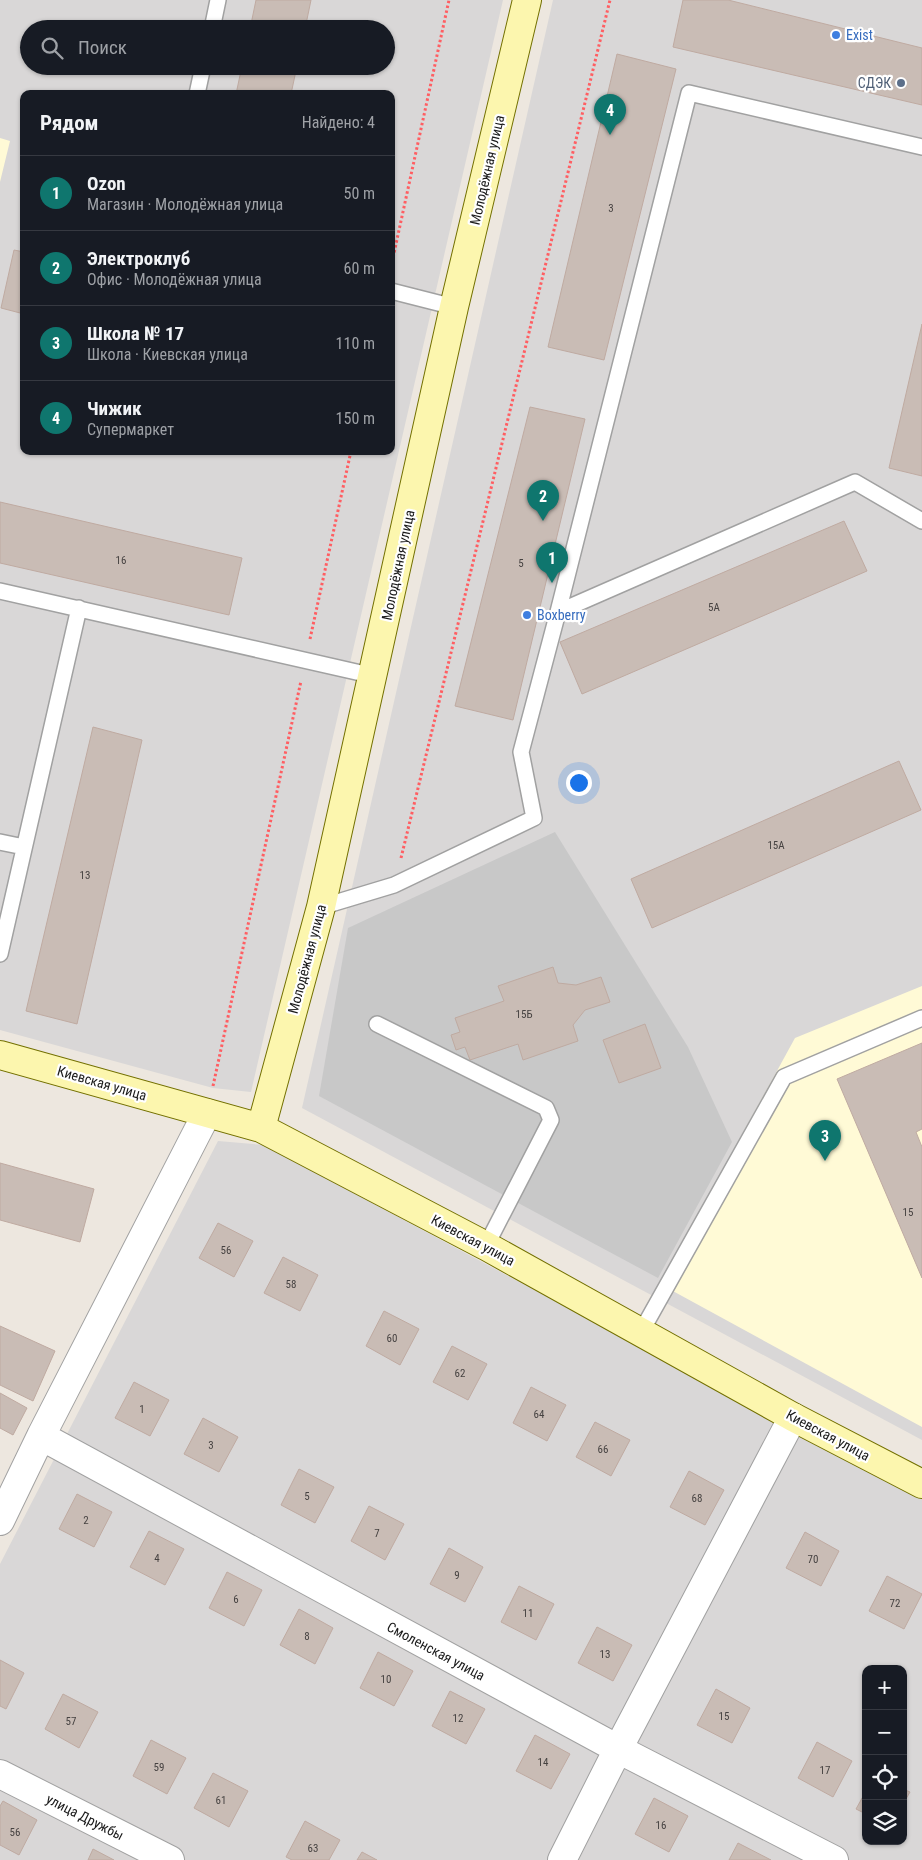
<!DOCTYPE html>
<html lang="ru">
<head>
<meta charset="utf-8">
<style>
  :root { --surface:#171b24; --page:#242831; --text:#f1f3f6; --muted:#9ea1a6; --line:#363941; --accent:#0f766e }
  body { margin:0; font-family:"Roboto Condensed",sans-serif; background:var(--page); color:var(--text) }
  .controls { position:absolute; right:15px; bottom:15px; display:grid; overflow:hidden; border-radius:10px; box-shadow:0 1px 4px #0004 }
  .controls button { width:45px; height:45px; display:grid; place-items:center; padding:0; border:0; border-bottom:1px solid var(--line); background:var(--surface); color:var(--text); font:25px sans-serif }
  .you { position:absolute; left:578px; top:782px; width:18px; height:18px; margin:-12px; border:4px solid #fff; border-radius:50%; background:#1a73e8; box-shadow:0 0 0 8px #1a73e833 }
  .badge { display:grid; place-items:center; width:32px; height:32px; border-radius:50%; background:var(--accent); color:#fff; font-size:16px; font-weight:700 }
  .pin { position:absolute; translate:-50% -41px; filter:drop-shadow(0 1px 2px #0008) }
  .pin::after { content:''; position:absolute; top:26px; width:18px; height:15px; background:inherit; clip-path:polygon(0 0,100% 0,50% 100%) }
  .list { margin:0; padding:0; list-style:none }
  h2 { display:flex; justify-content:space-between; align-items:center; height:65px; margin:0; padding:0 20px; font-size:21px }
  h2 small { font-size:16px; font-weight:400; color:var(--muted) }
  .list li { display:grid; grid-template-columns:32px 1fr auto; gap:15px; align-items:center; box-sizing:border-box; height:75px; padding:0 20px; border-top:1px solid var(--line) }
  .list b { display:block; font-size:19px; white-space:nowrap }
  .list p { margin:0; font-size:16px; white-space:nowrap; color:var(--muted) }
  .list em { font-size:16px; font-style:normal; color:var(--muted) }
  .icon { flex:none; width:28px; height:28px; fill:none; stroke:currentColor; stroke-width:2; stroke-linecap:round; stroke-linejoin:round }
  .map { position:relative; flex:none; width:922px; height:1860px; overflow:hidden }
  .search { position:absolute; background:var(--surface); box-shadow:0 1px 4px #0004; left:20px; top:20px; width:375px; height:55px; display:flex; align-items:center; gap:12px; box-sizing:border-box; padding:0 18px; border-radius:28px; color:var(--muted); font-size:19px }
  .panel { position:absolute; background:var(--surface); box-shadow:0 1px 4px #0004; left:20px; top:90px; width:375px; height:365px; border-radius:10px }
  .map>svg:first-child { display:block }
</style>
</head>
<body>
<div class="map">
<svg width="922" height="1860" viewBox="0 0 922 1860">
  <rect width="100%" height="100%" fill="#ede7df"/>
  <path fill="#d9d7d7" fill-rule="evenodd" d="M0 0H503L251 1092 213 1088 0 1030ZM29 29H386V66H29ZM24 94H391V451H24Z
    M553 0H922V1440L302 1108Z
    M218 1141 264 1145 922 1498V1860H0V1564ZM866 1669H903V1841H866Z"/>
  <path fill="#fffad6" d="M0 138 10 141 0 182Z
    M922 986V1427L660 1284 795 1038Z"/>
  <path fill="#c8c8c8" d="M555 832 688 1047 732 1142 658 1278 319 1096 348 928Z"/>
  <path fill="#c9bcb5" stroke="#bfaaa1" d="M256 0H311L305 29H250Z
    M683 0H728L922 48V105L673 47Z
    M617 54 676 69 604 360 548 347Z
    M242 66H297L291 94H236Z
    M14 250 24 252V314L1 308Z
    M922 324V476L889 468Z
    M530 407 585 419 513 720 455 706Z
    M0 502 242 558 229 615 0 563Z
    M844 521 867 571 582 694 560 642Z
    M93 727 142 740 77 1024 26 1011Z
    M899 761 921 810 652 928 631 879Z
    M553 967 558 983 576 985 601 977 610 1002 585 1010 573 1025 578 1041 523 1060 518 1044 470 1060 465 1047 456 1050 451 1035 460 1032 455 1018 504 1001 498 986Z
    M645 1024 661 1068 619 1083 603 1040Z
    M922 1043V1129L916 1132 922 1147V1278L837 1079Z
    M0 1163 94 1189 80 1242 0 1220Z
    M218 1223 253 1241 234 1277 199 1258Z
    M283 1257 318 1275 300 1311 264 1293Z
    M384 1311 419 1329 400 1365 366 1346Z
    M0 1326 55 1351 33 1401 0 1385Z
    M452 1346 487 1364 468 1400 433 1382Z
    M134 1382 169 1400 150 1436 115 1418Z
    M531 1387 566 1405 547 1441 513 1423Z
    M0 1393 27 1408 13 1435 0 1428Z
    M203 1418 238 1437 219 1472 184 1454Z
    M595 1422 630 1440 611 1476 576 1457Z
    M299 1469 334 1487 315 1523 281 1505Z
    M689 1471 724 1490 705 1525 670 1507Z
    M77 1494 112 1512 94 1547 59 1529Z
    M369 1506 404 1524 385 1560 351 1541Z
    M149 1531 184 1549 165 1585 130 1567Z
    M805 1532 839 1551 821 1586 786 1568Z
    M449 1548 483 1567 465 1602 430 1584Z
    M227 1572 262 1590 244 1626 209 1608Z
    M887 1576 922 1594 904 1629 869 1611Z
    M519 1586 554 1604 536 1640 501 1622Z
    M299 1609 333 1628 315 1664 280 1645Z
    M597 1627 632 1645 613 1681 578 1663Z
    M378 1652 413 1671 394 1706 360 1688Z
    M0 1660 24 1673 6 1709 0 1706Z
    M716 1689 750 1708 732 1743 697 1725Z
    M450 1691 485 1709 466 1744 432 1726Z
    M63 1694 98 1712 79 1748 45 1729Z
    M535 1735 570 1754 551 1789 516 1771Z
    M151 1740 186 1758 167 1794 133 1776Z
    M817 1742 852 1761 833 1797 798 1778Z
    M213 1773 248 1791 229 1827 194 1808Z
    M903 1789 910 1792 903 1804Z
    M866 1791V1814L856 1809Z
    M654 1798 688 1816 669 1852 635 1834Z
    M3 1801 37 1820 19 1855 0 1845V1806Z
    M305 1821 340 1840 329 1860H292L286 1857Z
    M738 1843 771 1860H729Z
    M93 1849 114 1860H88Z
    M362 1852 377 1860H357Z"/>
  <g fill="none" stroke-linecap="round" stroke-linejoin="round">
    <g stroke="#a1a1a1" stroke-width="18">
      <path id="lane" d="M212 29 218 0
        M197 94 203 66
        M391 291 454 307
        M0 591 374 676
        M558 612 855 482 922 521
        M0 842 24 847
        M321 907 394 885 534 818 521 752 558 612 689 93 922 147
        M0 954 79 608
        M377 1024 546 1108 551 1120 486 1246
        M641 1332 784 1077 922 1018"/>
    </g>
    <g stroke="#a1a1a1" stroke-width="30">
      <path id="street" d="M41 1436 618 1749 834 1860
        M0 1521 41 1436 207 1113
        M0 1774 170 1860
        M562 1860 618 1749 793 1417"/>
    </g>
    <g stroke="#737000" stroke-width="30">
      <path id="secondary" d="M0 1055 261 1128 486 1246 793 1417 922 1484
        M261 1128 321 907 454 307 527 0"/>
    </g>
    <path stroke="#ff5e62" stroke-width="3" stroke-dasharray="2.5 2.5" stroke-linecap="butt" d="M391 267 449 0
      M310 639 351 451
      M401 858 610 0
      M213 1086 301 681"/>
    <use href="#lane" stroke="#fff" stroke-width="15"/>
    <use href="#street" stroke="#fff" stroke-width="28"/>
    <use href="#secondary" stroke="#fcf6ae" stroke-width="28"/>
  </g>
  <g fill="#3f7fe0" stroke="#fff" stroke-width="2">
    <circle cx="836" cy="35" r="5"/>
    <circle cx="527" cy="615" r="5"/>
  </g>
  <circle fill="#5c6f8a" stroke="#fff" stroke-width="2" cx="901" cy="83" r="5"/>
  <g text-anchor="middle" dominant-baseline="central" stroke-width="4.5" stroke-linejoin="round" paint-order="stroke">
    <g font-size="11" fill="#464241">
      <text x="611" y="208">3</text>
      <text x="121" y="560">16</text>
      <text x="521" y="563">5</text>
      <text x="714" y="607">5А</text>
      <text x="776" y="845">15А</text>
      <text x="85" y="875">13</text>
      <text x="524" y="1014">15Б</text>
      <text x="908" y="1212">15</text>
      <text x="226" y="1250">56</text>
      <text x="291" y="1284">58</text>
      <text x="392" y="1338">60</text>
      <text x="460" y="1373">62</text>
      <text x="142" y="1409">1</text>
      <text x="539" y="1414">64</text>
      <text x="211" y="1445">3</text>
      <text x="603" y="1449">66</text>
      <text x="307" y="1496">5</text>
      <text x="697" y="1498">68</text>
      <text x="86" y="1520">2</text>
      <text x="377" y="1533">7</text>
      <text x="157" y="1558">4</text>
      <text x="813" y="1559">70</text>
      <text x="457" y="1575">9</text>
      <text x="236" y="1599">6</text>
      <text x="895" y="1603">72</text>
      <text x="528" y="1613">11</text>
      <text x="307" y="1636">8</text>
      <text x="605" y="1654">13</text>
      <text x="386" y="1679">10</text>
      <text x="724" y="1716">15</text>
      <text x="458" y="1718">12</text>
      <text x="71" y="1721">57</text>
      <text x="543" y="1762">14</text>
      <text x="159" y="1767">59</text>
      <text x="825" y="1770">17</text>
      <text x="221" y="1800">61</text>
      <text x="661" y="1825">16</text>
      <text x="15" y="1832">56</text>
      <text x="313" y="1848">63</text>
    </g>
    <g font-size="14" fill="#366cbe" stroke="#fff" text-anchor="start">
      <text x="846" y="35">Exist</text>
      <text x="537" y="615">Boxberry</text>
    </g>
    <g font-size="14" fill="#4e5e75" stroke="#fff" text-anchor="end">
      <text x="891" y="83">СДЭК</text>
    </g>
    <g font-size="14" fill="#1a1a1a" stroke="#fff">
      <text transform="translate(487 170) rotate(-77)">Молодёжная улица</text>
      <text transform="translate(398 565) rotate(-78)">Молодёжная улица</text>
      <text transform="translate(307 959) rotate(-75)">Молодёжная улица</text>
      <text transform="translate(102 1083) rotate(16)">Киевская улица</text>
      <text transform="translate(473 1240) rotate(28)">Киевская улица</text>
      <text transform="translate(828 1435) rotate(28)">Киевская улица</text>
      <text transform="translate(436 1651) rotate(28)">Смоленская улица</text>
      <text transform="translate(85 1817) rotate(27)">улица Дружбы</text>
    </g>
  </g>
</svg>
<div class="controls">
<button>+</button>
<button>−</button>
<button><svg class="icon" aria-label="locate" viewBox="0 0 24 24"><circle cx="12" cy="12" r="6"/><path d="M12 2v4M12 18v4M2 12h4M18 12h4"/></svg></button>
<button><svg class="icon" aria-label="layers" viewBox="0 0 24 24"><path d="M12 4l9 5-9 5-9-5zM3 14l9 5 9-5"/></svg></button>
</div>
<div class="you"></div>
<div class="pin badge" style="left:552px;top:583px">1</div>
<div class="pin badge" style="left:543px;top:521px">2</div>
<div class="pin badge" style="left:825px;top:1161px">3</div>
<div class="pin badge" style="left:610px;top:135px">4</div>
<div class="search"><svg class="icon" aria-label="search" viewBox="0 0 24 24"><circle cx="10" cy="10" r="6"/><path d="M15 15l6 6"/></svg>Поиск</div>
<section class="panel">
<h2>Рядом<small>Найдено: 4</small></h2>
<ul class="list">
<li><span class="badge">1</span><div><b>Ozon</b><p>Магазин · Молодёжная улица</p></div><em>50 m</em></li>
<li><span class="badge">2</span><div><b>Электроклуб</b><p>Офис · Молодёжная улица</p></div><em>60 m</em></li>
<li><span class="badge">3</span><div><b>Школа № 17</b><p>Школа · Киевская улица</p></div><em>110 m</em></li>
<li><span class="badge">4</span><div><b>Чижик</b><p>Супермаркет</p></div><em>150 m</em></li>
</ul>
</section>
</div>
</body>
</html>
